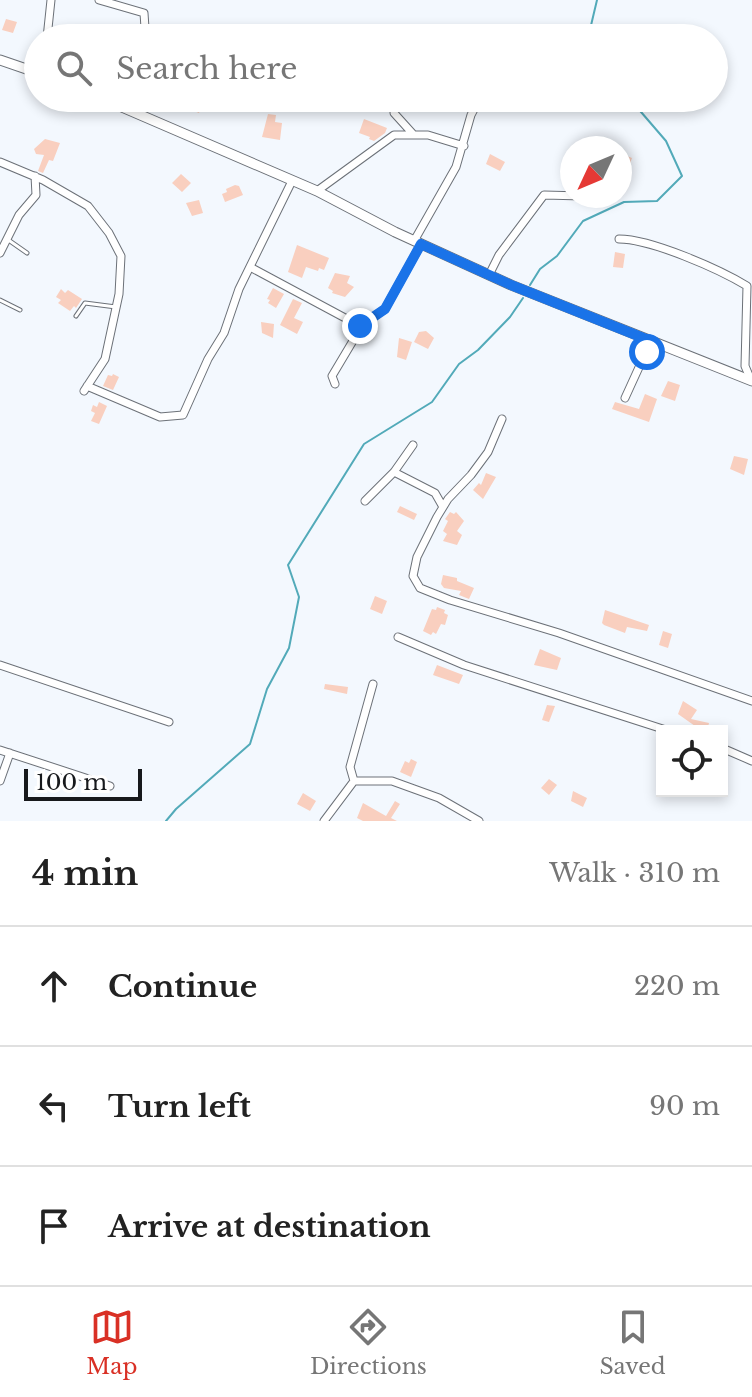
<!DOCTYPE html>
<html lang="en">
<head>
<meta charset="utf-8">
<style>
  :root { --surface:#fff; --page:#f2f2f2; --text:#222; --muted:#767676; --line:#e0e0e0; --accent:#d93025 }
  body { margin:0; font-family:"Libre Baskerville",serif; background:var(--page); color:var(--text) }
  .controls { position:absolute; right:24px; bottom:24px; display:grid; overflow:hidden; border-radius:0px; box-shadow:0 4px 12px #0003 }
  .controls button { width:72px; height:72px; display:grid; place-items:center; padding:0; border:0; border-bottom:2px solid var(--line); background:var(--surface); color:var(--text); font:40px sans-serif }
  .compass { position:absolute; left:560px; top:136px; width:72px; height:72px; border-radius:50%; background:var(--surface); box-shadow:0 4px 12px #0003; rotate:226deg }
  .scale { position:absolute; left:24px; bottom:20px; width:118px; box-sizing:border-box; padding-left:8px; border:4px solid #17191c; border-top:0; font-size:22px; line-height:28px; white-space:nowrap; color:#17191c; -webkit-text-stroke:6px #fff; paint-order:stroke }
  .stop { position:absolute; width:24px; height:24px; margin:-18px; border:6px solid #1a73e8; border-radius:50%; background:#fff }
  .stop.end { background:#1a73e8; border-color:#fff; box-shadow:0 2px 8px #0008 }
  .list { margin:0; padding:0; list-style:none }
  h2 { display:flex; justify-content:space-between; align-items:center; height:104px; margin:0; padding:0 32px; font-size:34px }
  h2 small { font-size:26px; font-weight:400; color:var(--muted) }
  .list li { display:grid; grid-template-columns:52px 1fr auto; gap:24px; align-items:center; box-sizing:border-box; height:120px; padding:0 32px; border-top:2px solid var(--line) }
  .list b { display:block; font-size:30px; white-space:nowrap }
  .list em { font-size:26px; font-style:normal; color:var(--muted) }
  .icon { flex:none; width:44px; height:44px; fill:none; stroke:currentColor; stroke-width:2; stroke-linecap:round; stroke-linejoin:round }
  .map { position:relative; flex:none; width:752px; height:821px; overflow:hidden }
  .search { position:absolute; background:var(--surface); box-shadow:0 4px 12px #0003; left:24px; right:24px; top:24px; height:88px; display:flex; align-items:center; gap:20px; box-sizing:border-box; padding:0 28px; border-radius:44px; color:var(--muted); font-size:30px }
  .sheet { height:464px; background:var(--surface) }
  nav { display:flex; justify-content:space-around; align-items:center; box-sizing:border-box; height:112px; border-top:2px solid var(--line); background:var(--surface); font-size:22px; color:var(--muted) }
  nav a { display:grid; justify-items:center; gap:4px }
  nav .on { color:var(--accent) }
  .map>svg:first-child { display:block }
</style>
</head>
<body>
<div class="map">
<svg width="752" height="821" viewBox="0 0 752 821">
  <rect width="100%" height="100%" fill="#f3f8fe"/>
  <g fill="none" stroke-linecap="round" stroke-linejoin="round">
    <path stroke="#52aab9" stroke-width="2" d="M588 38 597 0
      M530 285 540 269 557 256 583 221 624 202 657 201 682 176 666 141 629 98
      M166 821 176 809 250 744 267 689 289 648 299 597 288 565 364 444 432 402 459 364 478 350 510 317 523 298"/>
  </g>
  <path fill="#f9cfbf" d="M6 19 17 22 13 33 2 30Z
    M193 98H204L199 113 189 109Z
    M268 114 276 115 275 122 282 123 280 140 262 137Z
    M364 119 387 128 385 133 374 141 369 139 370 137 359 133Z
    M45 139 60 143 53 161 49 160 43 173 38 171 44 155 36 154 34 149Z
    M620 153 632 158 627 172 620 169Z
    M490 154 505 162 500 171 486 164Z
    M181 174 191 183 182 192 172 183Z
    M235 185 239 186 243 195 225 202 222 194 227 192 226 189Z
    M199 200 203 213 192 216 186 203Z
    M297 245 329 258 324 270 319 268 318 271 306 267 302 278 288 272Z
    M615 252 625 254 623 268 613 267Z
    M335 273 350 276 347 283 354 287 345 297 332 293 333 291 328 288Z
    M273 288 284 294 276 308 268 303 270 300 267 299Z
    M61 289 65 293 68 290 82 299 76 308 74 306 70 311 58 303 61 300 56 297Z
    M293 299 302 303 294 318 303 322 297 334 280 325Z
    M261 322 274 324 273 338 262 333Z
    M426 331 434 338 428 349 414 342 419 332Z
    M399 338 412 342 406 360 397 357Z
    M113 374 119 377 113 390 103 386 108 375 112 376Z
    M668 381 680 385 675 401 661 396Z
    M645 394 657 399 649 422 612 409 615 402 639 409Z
    M99 402 107 406 99 424 91 421 95 413 91 411 93 405 97 407Z
    M734 456 748 459 744 475 730 469Z
    M486 473 496 477 483 499 473 490 479 483 481 485Z
    M400 506 417 514 414 520 397 512Z
    M450 512 454 514 456 512 464 521 457 531 462 535 457 545 443 541 447 534 443 531 448 521 445 519Z
    M443 575 457 578V581L474 588 469 599 459 595 461 591 444 588 441 584Z
    M375 596 387 601 382 614 370 609Z
    M437 607 445 610 444 613 448 615 445 625 441 624 436 634 433 632 431 635 423 631 432 609 436 610Z
    M605 610 649 625 647 631 627 627 625 633 604 625 602 623Z
    M663 631 672 634 668 648 659 645Z
    M540 649 561 658 557 670 534 665Z
    M437 665 463 675 459 684 433 675Z
    M325 684 348 687 347 694 324 689Z
    M683 701 697 710 691 719 709 723 707 731H694L695 726 678 714Z
    M547 705 555 706 549 722 542 720Z
    M411 759 417 762 411 777 400 772 405 761 409 763Z
    M549 779 557 785 549 795 541 788Z
    M573 791 587 798 583 807 571 801Z
    M303 793 316 801 310 811 297 804Z
    M395 801 400 804 391 818 397 821H363L357 818 363 803 386 816Z"/>
  <g fill="none" stroke-linecap="round" stroke-linejoin="round">
    <g stroke="#6c7178" stroke-width="5">
      <path id="service" d="M7 239 27 253
        M0 300 20 310
        M76 316 85 303 116 307"/>
    </g>
    <g stroke="#6c7178" stroke-width="9">
      <path id="minor" d="M99 0 144 13 145 28
        M47 38 51 0
        M395 98 394 113 413 134
        M0 162 43 180 88 206 109 233 121 256 119 294 105 359 84 391
        M317 191 394 135H428L464 146
        M619 239C651 239 719 269 747 286L745 366 751 380
        M414 241 456 167 471 115 480 98
        M0 253 19 215 36 195 35 176
        M250 267 360 326 385 309 421 244
        M489 275 499 255 544 195 583 196
        M335 384 332 376 363 324
        M87 386 160 417 183 415 208 359 224 333 239 289 292 181
        M625 398 651 341
        M502 419 488 452 471 475 448 499 437 517 417 557 413 576 420 588 450 600 559 633 752 701
        M394 472 435 493 443 507
        M365 501 394 472 413 445
        M398 637 464 665 669 731
        M0 665 169 722
        M722 748 752 761
        M0 750 110 786
        M0 781 10 753
        M354 781 350 767 373 684
        M324 821 354 781H392L439 798 479 821"/>
    </g>
    <g stroke="#6c7178" stroke-width="11">
      <path id="tertiary" d="M0 60 38 73
        M101 98 317 191 395 232 511 285 752 381"/>
    </g>
    <use href="#service" stroke="#fff" stroke-width="3"/>
    <use href="#minor" stroke="#fff" stroke-width="7"/>
    <use href="#tertiary" stroke="#fff" stroke-width="9"/>
  </g>
  <g fill="none" stroke-linecap="round" stroke-linejoin="round">
    <path stroke="#1a73e8" stroke-width="10" d="M360 326 385 309 421 244 511 285 651 341 647 352"/>
  </g>
</svg>
<div class="controls">
<button><svg class="icon" aria-label="locate" viewBox="0 0 24 24"><circle cx="12" cy="12" r="6"/><path d="M12 2v4M12 18v4M2 12h4M18 12h4"/></svg></button>
</div>
<svg class="compass" viewBox="-18 -18 36 36"><path d="M0-13l5 13h-10z" fill="#e53935"/><path d="M0 13l5-13h-10z" fill="#767676"/></svg>
<div class="scale">100 m</div>
<div class="stop" style="left:647px;top:352px"></div>
<div class="stop end" style="left:360px;top:326px"></div>
<div class="search"><svg class="icon" aria-label="search" viewBox="0 0 24 24"><circle cx="10" cy="10" r="6"/><path d="M15 15l6 6"/></svg>Search here</div>
</div>
<section class="sheet">
<h2>4 min<small>Walk · 310 m</small></h2>
<ul class="list">
<li><svg class="icon" aria-label="ahead" viewBox="0 0 24 24"><path d="M12 20V5M6 11l6-6 6 6"/></svg><div><b>Continue</b></div><em>220 m</em></li>
<li><svg class="icon" aria-label="left" viewBox="0 0 24 24"><path d="M17 20v-9H6M10 6l-5 5 5 5"/></svg><div><b>Turn left</b></div><em>90 m</em></li>
<li><svg class="icon" aria-label="arrive" viewBox="0 0 24 24"><path d="M6 21V4h12l-3 4 3 4H6"/></svg><div><b>Arrive at destination</b></div></li>
</ul>
</section>
<nav>
<a class="on"><svg class="icon" aria-label="map" viewBox="0 0 24 24"><path d="M3 6l6-2 6 2 6-2v14l-6 2-6-2-6 2zM9 4v14M15 6v14"/></svg>Map</a>
<a><svg class="icon" aria-label="directions" viewBox="0 0 24 24"><path d="M12 3l9 9-9 9-9-9zM9 14v-3h6M13 9l2 2-2 2"/></svg>Directions</a>
<a><svg class="icon" aria-label="saved" viewBox="0 0 24 24"><path d="M7 4h10v16l-5-4-5 4z"/></svg>Saved</a>
</nav>
</body>
</html>
